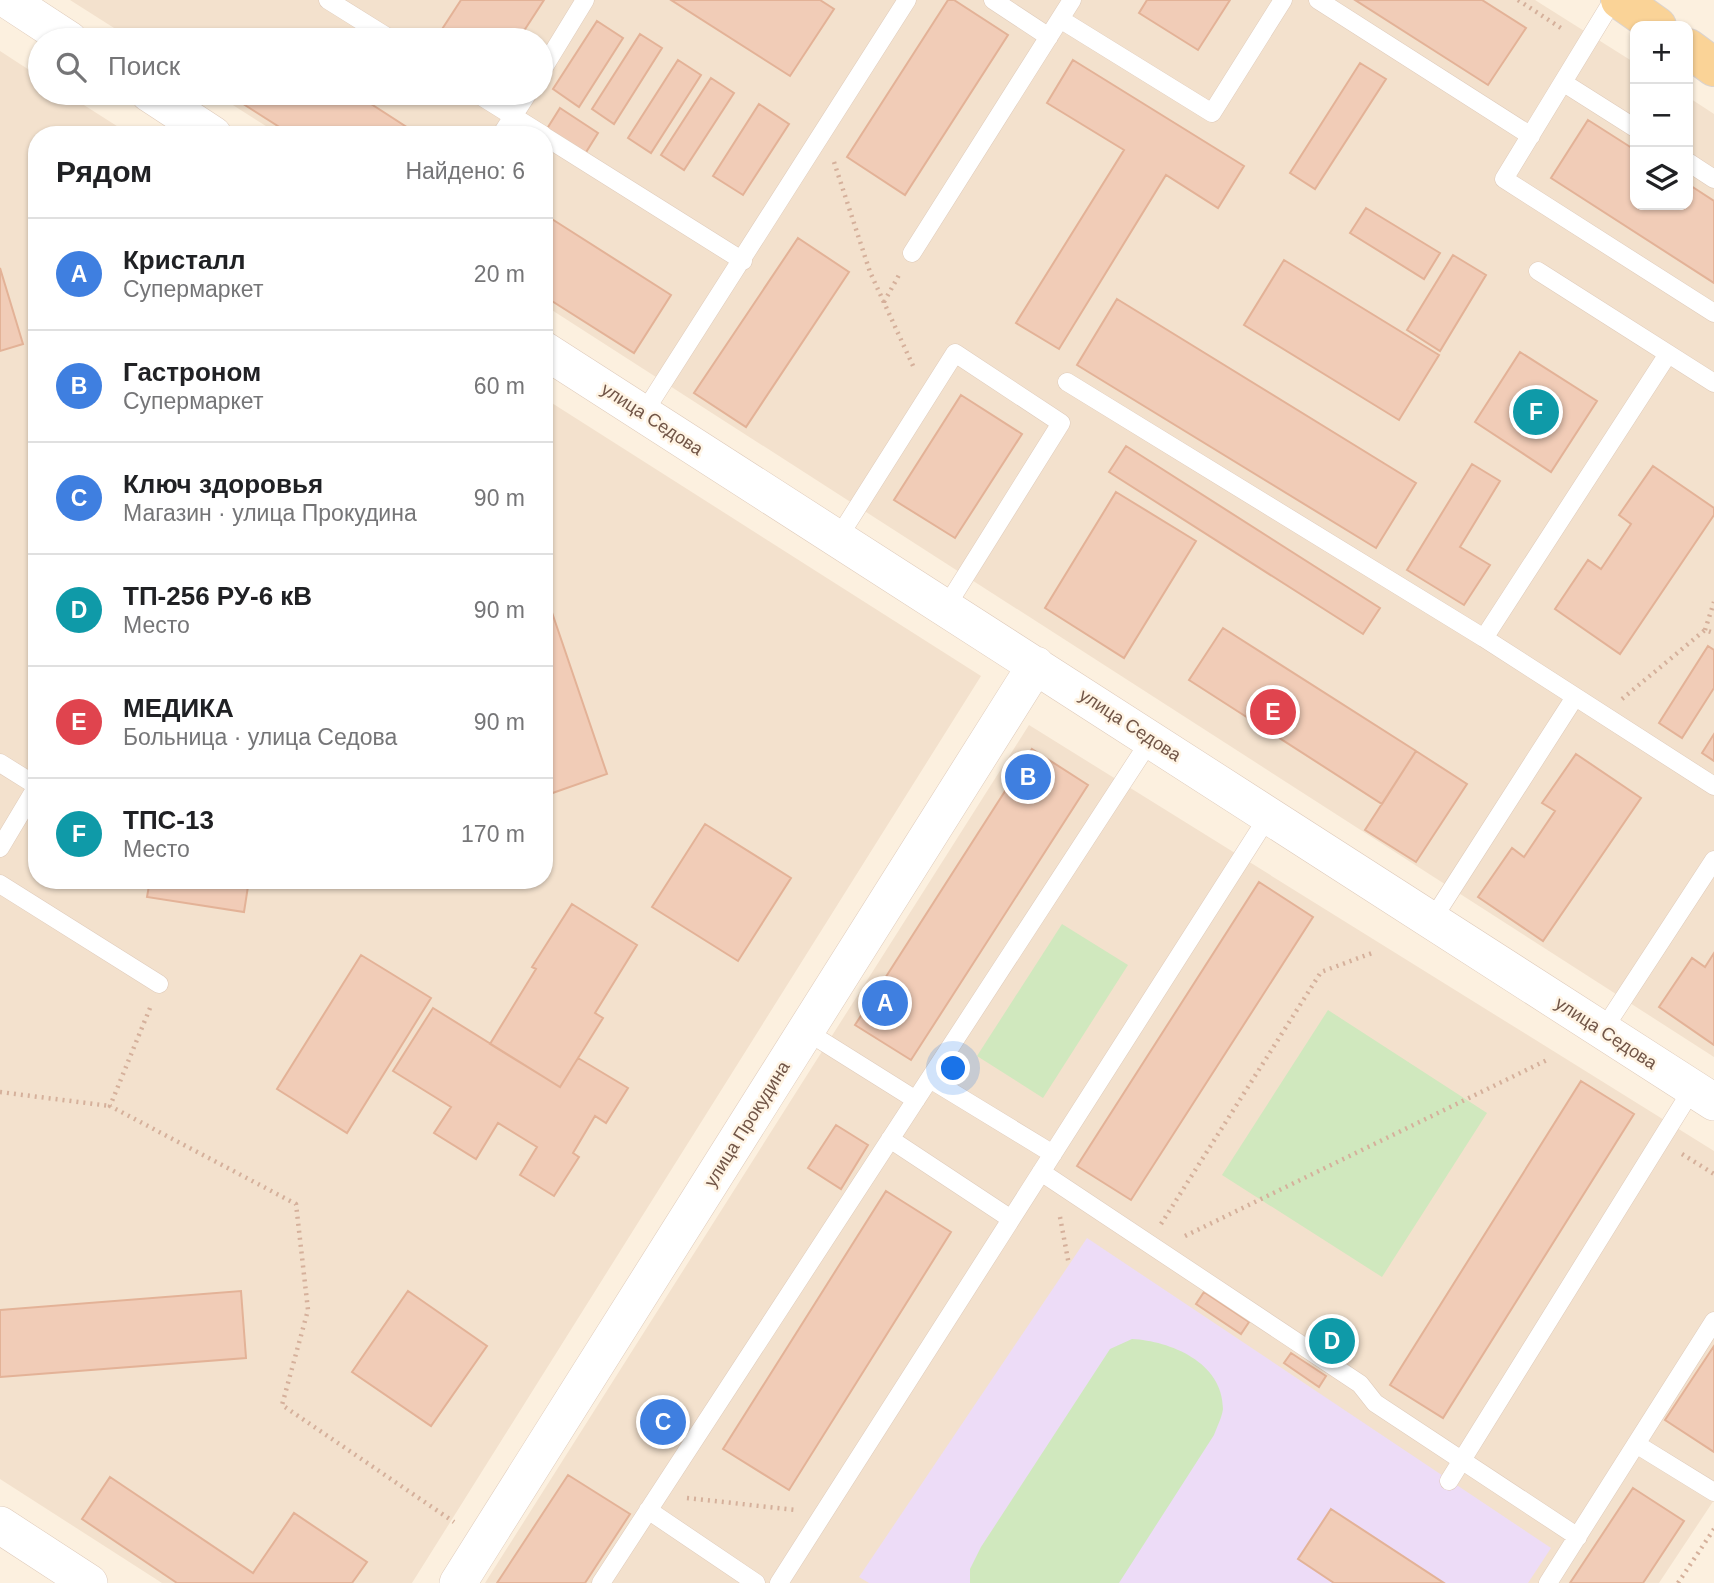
<!DOCTYPE html>
<html lang="ru">
<head>
<meta charset="utf-8">
<style>
  :root { --surface:#fff; --page:#f6f6f6; --text:#202124; --muted:#757577; --line:#e0e0e0; --accent:#db2777 }
  body { margin:0; font-family:Helvetica,sans-serif; background:var(--page); color:var(--text) }
  .controls { position:absolute; right:21px; top:21px; display:grid; overflow:hidden; border-radius:14px; box-shadow:0 2px 5px #0004 }
  .controls button { width:63px; height:63px; display:grid; place-items:center; padding:0; border:0; border-bottom:2px solid var(--line); background:var(--surface); color:var(--text); font:35px sans-serif }
  .you { position:absolute; left:954px; top:1069px; width:24px; height:24px; margin:-18px; border:5px solid #fff; border-radius:50%; background:#1a73e8; box-shadow:0 0 0 10px #1a73e833 }
  .badge { display:grid; place-items:center; width:46px; height:46px; border-radius:50%; background:var(--accent); color:#fff; font-size:23px; font-weight:700 }
  .pin { position:absolute; translate:-50% -50%; border:4px solid #fff; box-shadow:0 2px 7px #0006 }
  .list { margin:0; padding:0; list-style:none }
  h2 { display:flex; justify-content:space-between; align-items:center; height:91px; margin:0; padding:0 28px; font-size:30px }
  h2 small { font-size:23px; font-weight:400; color:var(--muted) }
  .list li { display:grid; grid-template-columns:46px 1fr auto; gap:21px; align-items:center; box-sizing:border-box; height:112px; padding:0 28px; border-top:2px solid var(--line) }
  .list b { display:block; font-size:26px; white-space:nowrap }
  .list p { margin:0; font-size:23px; white-space:nowrap; color:var(--muted) }
  .list em { font-size:23px; font-style:normal; color:var(--muted) }
  .icon { flex:none; width:38px; height:38px; fill:none; stroke:currentColor; stroke-width:2; stroke-linecap:round; stroke-linejoin:round }
  .map { position:relative; flex:none; width:1714px; height:1583px; overflow:hidden }
  .search { position:absolute; background:var(--surface); box-shadow:0 2px 5px #0004; left:28px; top:28px; width:525px; height:77px; display:flex; align-items:center; gap:18px; box-sizing:border-box; padding:0 24px; border-radius:38px; color:var(--muted); font-size:26px }
  .panel { position:absolute; background:var(--surface); box-shadow:0 2px 5px #0004; left:28px; top:126px; width:525px; height:763px; border-radius:28px }
  .map>svg:first-child { display:block }
</style>
</head>
<body>
<div class="map">
<svg width="1714" height="1583" viewBox="0 0 1714 1583">
  <rect width="100%" height="100%" fill="#fcf0df"/>
  <path fill="#f3e1cd" d="M70 0H1535L1635 63V205H1688V97L1714 114V1057L544 305V135H280L214 93H541V40H133Z
    M0 51 40 77V93H65L131 135H37V880H544V398L981 676 412 1583H162L0 1479Z
    M1029 725 1714 1151V1500L1659 1583H485Z"/>
  <path fill="#eddcf7" d="M1087 1238 1551 1548 1528 1583H869L859 1577Z"/>
  <path fill="#d0e8be" d="M1062 924 1128 965 1043 1098 977 1056Z
    M1328 1010 1487 1113 1382 1277 1222 1175Z
    M1132 1339C1170 1341 1223 1362 1223 1409 1222 1417 1217 1427 1214 1435L1119 1583H970V1569L981 1547 1110 1349Z"/>
  <path fill="#f1ccb7" stroke="#e3b297" stroke-width="2" d="M461 0H544L518 40H435Z
    M671 0H820L834 9 790 76Z
    M948 0H954L1008 35 905 195 847 157Z
    M1147 0H1230L1198 50 1139 13Z
    M1355 0H1482L1526 28 1488 85Z
    M597 21 623 38 579 107 553 89Z
    M640 34 662 48 614 124 592 109Z
    M678 60 701 75 651 153 628 138Z
    M1073 60 1244 166 1218 208 1166 175 1059 349 1016 323 1124 150 1047 103Z
    M1360 63 1386 79 1315 189 1290 173Z
    M711 78 734 93 684 170 661 155Z
    M242 93H354L419 135H292L237 100Z
    M759 104 789 124 743 195 713 176Z
    M560 108 598 133 583 157 545 132Z
    M1588 120 1635 150V205H1688V184L1714 201V283L1551 178Z
    M1366 208 1440 253 1424 279 1350 233Z
    M544 214 671 295 634 353 544 296Z
    M798 238 849 272 746 427 694 393Z
    M1453 255 1486 275 1440 351 1407 330Z
    M1284 260 1439 355 1399 420 1244 325Z
    M0 268 23 344 0 351Z
    M1117 299 1416 483 1376 548 1077 365Z
    M1520 352 1597 401 1551 472 1475 422Z
    M961 395 1022 434 955 538 894 500Z
    M1126 446 1380 608 1363 634 1109 472Z
    M1472 464 1500 481 1460 547 1490 565 1464 605 1407 570Z
    M1653 466 1714 508V515L1620 654 1555 609 1588 560 1601 569 1631 524 1619 515Z
    M1116 492 1196 541 1124 658 1045 608Z
    M544 589 607 774 544 796Z
    M1223 628 1416 751 1382 804 1189 680Z
    M1708 646 1714 650V688L1682 738 1659 723Z
    M1714 734V761L1702 753Z
    M1032 749 1088 785 911 1060 855 1025Z
    M1416 751 1467 784 1416 862 1365 830Z
    M1576 754 1641 798 1543 941 1478 897 1512 848 1524 857 1555 811 1542 803Z
    M705 824 791 878 738 961 652 907Z
    M150 880H249L244 912 147 897Z
    M1259 882 1313 917 1131 1200 1077 1166Z
    M572 904 637 945 595 1013 603 1018 560 1087 490 1044 536 969 532 967Z
    M1714 953V1045L1659 1007 1692 958 1705 967Z
    M361 955 431 998 347 1133 277 1089Z
    M433 1008 560 1087 578 1058 628 1088 606 1123 595 1116 573 1153 579 1157 554 1196 520 1175 537 1147 498 1123 476 1159 434 1133 451 1107 393 1071Z
    M1581 1081 1634 1114 1443 1418 1390 1385Z
    M836 1125 868 1145 841 1189 808 1168Z
    M886 1191 951 1232 789 1490 723 1449Z
    M241 1291 246 1358 0 1377V1310Z
    M408 1291 487 1346 431 1426 352 1372Z
    M1204 1292 1249 1322 1241 1334 1196 1304Z
    M1328 1327 1348 1339 1337 1356 1317 1344Z
    M1714 1346V1452L1665 1420Z
    M1291 1353 1326 1376 1319 1387 1284 1363Z
    M657 1422a6 6 0 1 1 12 0a6 6 0 1 1-12 0Z
    M568 1475 630 1514 585 1583H497Z
    M110 1477 253 1573 294 1513 367 1562 352 1583H177L82 1519Z
    M1633 1488 1684 1521 1643 1583H1570Z
    M1331 1509 1444 1583H1334L1298 1559Z"/>
  <g fill="none" stroke-linecap="round" stroke-linejoin="round">
    <g stroke="#dfcbbb" stroke-width="19">
      <path id="service" d="M328 0 392 40
        M993 0 1049 37
        M1318 0 1531 136
        M1613 0 1504 179 1714 313
        M1060 19 1212 113 1283 0
        M541 72 585 0
        M1564 83 1635 128
        M476 93 543 135
        M501 135 528 93
        M544 136 743 261
        M1688 162 1714 179
        M912 253 1072 0
        M1538 271 1714 383
        M1668 354 1484 638 1714 786
        M1067 382 1484 638
        M643 414 907 0
        M838 538 955 353 1061 423 946 607
        M0 763 37 786
        M0 848 37 786
        M0 884 159 984
        M1432 920 1575 697
        M1603 1030 1714 860
        M806 1031 916 1100
        M930 1079 1053 1154
        M890 1139 1011 1219
        M1041 1172 1360 1384 1375 1403 1578 1537
        M1636 1444 1714 1492
        M1449 1481 1693 1088
        M648 1510 756 1583
        M601 1583 1151 739
        M779 1583 1269 815
        M1548 1583 1714 1321"/>
    </g>
    <g stroke="#dfcbbb" stroke-width="38">
      <path id="minor" d="M8 0 69 40
        M149 93 213 135
        M544 350 1714 1102
        M0 1525 89 1583
        M458 1583 1036 665"/>
    </g>
    <g stroke="#dad3cf" stroke-width="40">
      <path id="primary" d="M1620 0 1657 26
        M1688 48 1714 67"/>
    </g>
    <path stroke="#d5b09b" stroke-width="4.5" stroke-dasharray="2 5" stroke-linecap="butt" d="M1518 0 1564 30
      M834 162 870 272 914 368
      M884 302 899 275
      M1705 630 1714 602
      M1622 699 1705 630 1714 633
      M150 1008 110 1106 296 1204 308 1310 282 1405 454 1522
      M0 1092 110 1106
      M1682 1154 1714 1174
      M1060 1217 1069 1265
      M1161 1224 1321 972 1372 953
      M1185 1236 1547 1060
      M687 1498 796 1510
      M1678 1583 1714 1529"/>
    <use href="#service" stroke="#fff" stroke-width="18"/>
    <use href="#minor" stroke="#fff" stroke-width="37"/>
    <use href="#primary" stroke="#fad397" stroke-width="38"/>
  </g>
  <g text-anchor="middle" dominant-baseline="central" stroke-width="5" stroke-linejoin="round" paint-order="stroke">
    <g font-size="18" fill="#715547" stroke="#fff4e4">
      <text transform="translate(652 419) rotate(33)">улица Седова</text>
      <text transform="translate(1130 725) rotate(33)">улица Седова</text>
      <text transform="translate(1606 1033) rotate(33)">улица Седова</text>
      <text transform="translate(747 1124) rotate(-58)">улица Прокудина</text>
    </g>
  </g>
</svg>
<div class="controls">
<button>+</button>
<button>−</button>
<button><svg class="icon" aria-label="layers" viewBox="0 0 24 24"><path d="M12 4l9 5-9 5-9-5zM3 14l9 5 9-5"/></svg></button>
</div>
<div class="you"></div>
<div class="pin badge" style="left:885px;top:1003px;background:#3f7fe0">A</div>
<div class="pin badge" style="left:1028px;top:777px;background:#3f7fe0">B</div>
<div class="pin badge" style="left:663px;top:1422px;background:#3f7fe0">C</div>
<div class="pin badge" style="left:1332px;top:1341px;background:#0f9aa8">D</div>
<div class="pin badge" style="left:1273px;top:712px;background:#e0444e">E</div>
<div class="pin badge" style="left:1536px;top:412px;background:#0f9aa8">F</div>
<div class="search"><svg class="icon" aria-label="search" viewBox="0 0 24 24"><circle cx="10" cy="10" r="6"/><path d="M15 15l6 6"/></svg>Поиск</div>
<section class="panel">
<h2>Рядом<small>Найдено: 6</small></h2>
<ul class="list">
<li><span class="badge" style="background:#3f7fe0">A</span><div><b>Кристалл</b><p>Супермаркет</p></div><em>20 m</em></li>
<li><span class="badge" style="background:#3f7fe0">B</span><div><b>Гастроном</b><p>Супермаркет</p></div><em>60 m</em></li>
<li><span class="badge" style="background:#3f7fe0">C</span><div><b>Ключ здоровья</b><p>Магазин · улица Прокудина</p></div><em>90 m</em></li>
<li><span class="badge" style="background:#0f9aa8">D</span><div><b>ТП-256 РУ-6 кВ</b><p>Место</p></div><em>90 m</em></li>
<li><span class="badge" style="background:#e0444e">E</span><div><b>МЕДИКА</b><p>Больница · улица Седова</p></div><em>90 m</em></li>
<li><span class="badge" style="background:#0f9aa8">F</span><div><b>ТПС-13</b><p>Место</p></div><em>170 m</em></li>
</ul>
</section>
</div>
</body>
</html>
